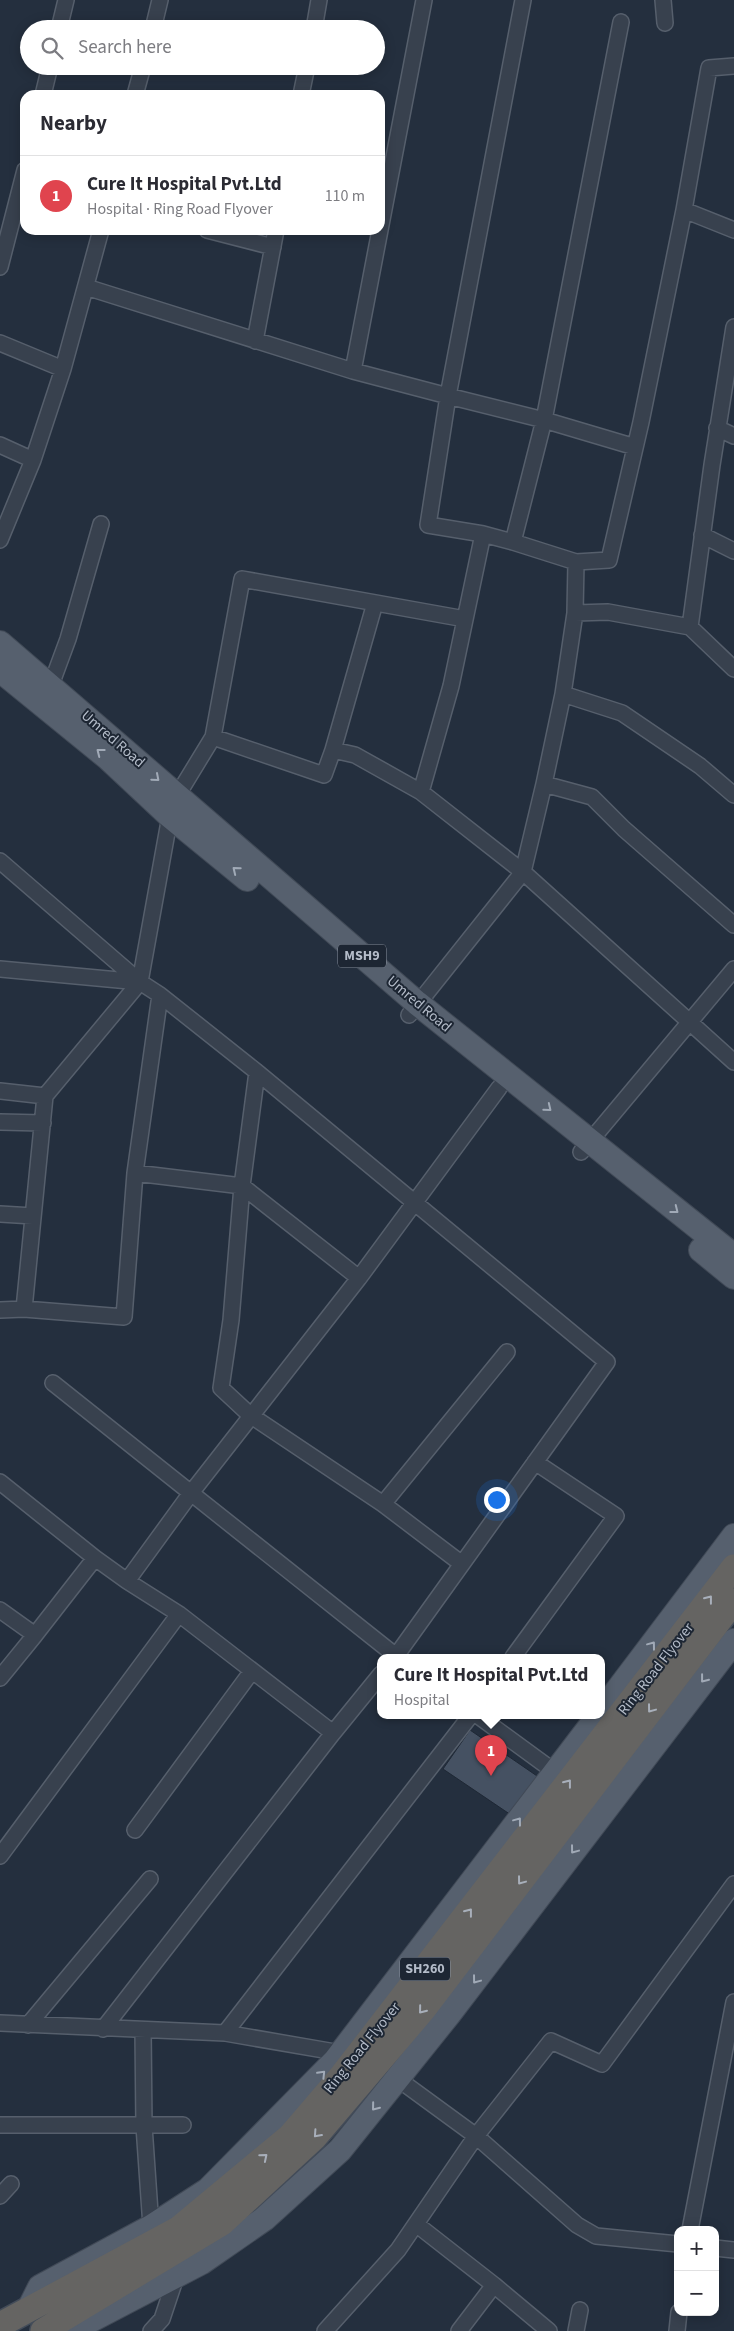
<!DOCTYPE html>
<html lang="en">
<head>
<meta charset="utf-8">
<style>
  :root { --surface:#fff; --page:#f7f7f7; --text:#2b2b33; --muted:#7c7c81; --line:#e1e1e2; --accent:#d93025 }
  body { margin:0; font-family:"Source Sans 3",sans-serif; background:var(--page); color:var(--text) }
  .controls { position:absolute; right:15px; bottom:15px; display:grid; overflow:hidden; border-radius:10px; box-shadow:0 2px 12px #0003 }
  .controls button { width:45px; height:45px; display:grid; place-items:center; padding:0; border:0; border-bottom:1px solid var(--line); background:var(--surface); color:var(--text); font:25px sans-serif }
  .you { position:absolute; left:496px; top:1499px; width:18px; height:18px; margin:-12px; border:4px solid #fff; border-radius:50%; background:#1a73e8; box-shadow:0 0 0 8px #1a73e833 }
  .badge { display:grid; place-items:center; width:32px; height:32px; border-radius:50%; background:var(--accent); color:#fff; font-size:16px; font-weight:700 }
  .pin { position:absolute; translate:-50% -41px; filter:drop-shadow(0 1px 2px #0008) }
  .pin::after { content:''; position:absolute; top:26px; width:18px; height:15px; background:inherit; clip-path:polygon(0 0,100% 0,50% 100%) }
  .popup { position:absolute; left:377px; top:1654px; width:228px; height:65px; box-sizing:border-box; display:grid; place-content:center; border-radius:10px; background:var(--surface); filter:drop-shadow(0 1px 4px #0005); font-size:16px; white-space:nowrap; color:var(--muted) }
  .popup b { font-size:19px; color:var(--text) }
  .popup::after { content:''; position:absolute; left:50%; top:100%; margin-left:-10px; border:10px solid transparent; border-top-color:var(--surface) }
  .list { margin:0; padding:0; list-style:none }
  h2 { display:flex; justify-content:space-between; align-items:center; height:65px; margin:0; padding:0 20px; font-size:21px }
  h2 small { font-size:16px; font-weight:400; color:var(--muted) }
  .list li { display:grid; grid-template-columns:32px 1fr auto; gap:15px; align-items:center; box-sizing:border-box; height:80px; padding:0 20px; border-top:1px solid var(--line) }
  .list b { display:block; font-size:19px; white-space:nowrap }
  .list p { margin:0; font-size:16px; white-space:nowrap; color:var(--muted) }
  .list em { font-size:16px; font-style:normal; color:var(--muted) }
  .icon { flex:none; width:28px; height:28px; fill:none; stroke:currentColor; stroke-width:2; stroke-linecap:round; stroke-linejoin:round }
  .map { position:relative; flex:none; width:734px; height:2331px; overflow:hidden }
  .search { position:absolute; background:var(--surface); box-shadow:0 2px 12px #0003; left:20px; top:20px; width:365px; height:55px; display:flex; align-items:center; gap:12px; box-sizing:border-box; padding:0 18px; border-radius:28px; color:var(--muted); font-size:19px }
  .panel { position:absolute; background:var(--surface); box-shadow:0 2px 12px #0003; left:20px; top:90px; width:365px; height:145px; border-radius:15px }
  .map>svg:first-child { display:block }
</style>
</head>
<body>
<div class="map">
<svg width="734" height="2331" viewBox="0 0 734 2331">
  <rect width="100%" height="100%" fill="#242f3e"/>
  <path fill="#455162" stroke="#1f2835" d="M470 1730 540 1778 514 1817 443 1769Z"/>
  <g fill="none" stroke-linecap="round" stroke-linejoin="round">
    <g stroke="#565f6c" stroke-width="18">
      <path id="minor" d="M663 0 665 23
        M621 22 544 420 513 542 483 534 451 686 421 792 523 872 734 1062
        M59 29 66 0
        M153 29 160 0
        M314 29 319 0
        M43 95 50 66
        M135 95 143 66
        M301 95 307 66
        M684 210 709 68 734 66
        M207 230 273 247
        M380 230 424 0
        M0 267 25 170
        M86 287 353 371 448 396 523 0
        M255 341 276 230
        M0 343 63 369 101 230
        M353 371 380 230
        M717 428 734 436
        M0 445 33 460
        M483 534 428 525 448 396 544 420 635 447
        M702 535 734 551
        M0 540 33 460 63 369
        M513 542 576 562 575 613
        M576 562 609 560 641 422 684 210 734 230
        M690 627 734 669
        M51 685 68 639 101 524
        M563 694 622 713 700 766 734 795
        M213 737 324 775 333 750 355 755 421 792
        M333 750 375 603
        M544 784 592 797 624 829 734 925
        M0 861 140 982 160 995 257 1072 607 1362 396 1656 398 1657
        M0 969 140 982
        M409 1015 523 872 544 784 563 694 575 613 608 612 690 627 712 465 734 327
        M257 1072 242 1186 231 1320 221 1388 250 1415 383 1504 462 1564
        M0 1091 45 1096 140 982 170 816 177 796 213 737 242 579 465 619
        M0 1122 43 1123
        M581 1152 734 969
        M135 1173 242 1186 359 1278
        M0 1214 33 1216
        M24 1309 45 1096
        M0 1310 24 1309 124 1317 135 1173 160 995
        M0 1482 95 1558
        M383 1504 507 1352
        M127 1581 179 1614 333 1733 381 1674
        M0 1610 35 1635 95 1558 127 1581 191 1493 53 1383
        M394 1657 396 1656 191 1493 359 1278 499 1088
        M513 1657 616 1516 535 1462
        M0 1678 35 1635
        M477 1715 555 1772
        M135 1830 252 1671
        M0 1856 179 1614
        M0 2023 225 2033 341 2053
        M28 2025 150 1879
        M103 2029 333 1733
        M143 2030 144 2126 151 2227
        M225 2033 471 1715
        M398 2079 476 2136 577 2225 596 2236 678 2244
        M0 2125H183
        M0 2196 11 2184
        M416 2224 494 2285 459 2331
        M690 2230 734 2002
        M715 2248 734 2250
        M494 2285 549 2331
        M151 2331 162 2319 176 2277
        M325 2331 398 2250 476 2136 551 2041 602 2064 734 1884
        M576 2331 580 2310
        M677 2331 679 2312"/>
    </g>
    <g stroke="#414a57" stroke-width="26">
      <path id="primary" d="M0 643 417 1003 734 1256
        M0 670 108 758 170 816 247 879
        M701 1250 734 1277
        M601 1712 734 1536
        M29 2309 40 2287 151 2227 208 2190 335 2061 599 1715
        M45 2331 76 2328 202 2262 264 2219 340 2150 449 2014 734 1641"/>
    </g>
    <g stroke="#434c59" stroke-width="28">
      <path id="trunk" d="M0 2325 178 2229 290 2136 343 2074 734 1567
        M43 2331 222 2223 315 2137 423 2010 734 1601"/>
    </g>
    <use href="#minor" stroke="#38414e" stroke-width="15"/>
    <use href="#primary" stroke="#56606e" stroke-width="24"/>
    <use href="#trunk" stroke="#656462" stroke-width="25"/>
  </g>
  <defs><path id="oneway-chevron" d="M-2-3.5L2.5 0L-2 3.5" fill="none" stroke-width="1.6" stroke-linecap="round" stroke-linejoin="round" transform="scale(1.25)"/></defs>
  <g stroke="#a1aab7">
    <use href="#oneway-chevron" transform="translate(100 752) rotate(-142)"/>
    <use href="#oneway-chevron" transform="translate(156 778) rotate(41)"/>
    <use href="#oneway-chevron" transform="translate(236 870) rotate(-141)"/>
    <use href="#oneway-chevron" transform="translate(548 1108) rotate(39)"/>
    <use href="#oneway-chevron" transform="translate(675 1210) rotate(38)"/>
    <use href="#oneway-chevron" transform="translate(652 1645) rotate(-53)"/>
    <use href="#oneway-chevron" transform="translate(704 1679) rotate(128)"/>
    <use href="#oneway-chevron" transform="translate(518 1821) rotate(-53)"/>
    <use href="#oneway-chevron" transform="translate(574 1850) rotate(127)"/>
    <use href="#oneway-chevron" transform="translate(476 1980) rotate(127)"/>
    <use href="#oneway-chevron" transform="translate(322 2074) rotate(-46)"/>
    <use href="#oneway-chevron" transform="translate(375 2107) rotate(129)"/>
  </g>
  <g stroke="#a8afba">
    <use href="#oneway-chevron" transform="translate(709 1599) rotate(-52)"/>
    <use href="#oneway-chevron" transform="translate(651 1709) rotate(127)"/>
    <use href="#oneway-chevron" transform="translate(568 1783) rotate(-52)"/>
    <use href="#oneway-chevron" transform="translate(521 1881) rotate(127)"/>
    <use href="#oneway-chevron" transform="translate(469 1912) rotate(-52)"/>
    <use href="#oneway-chevron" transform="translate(422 2010) rotate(129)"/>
    <use href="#oneway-chevron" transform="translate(317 2134) rotate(132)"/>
    <use href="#oneway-chevron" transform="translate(264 2157) rotate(-40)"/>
  </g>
  <g text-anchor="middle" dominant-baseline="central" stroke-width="4" stroke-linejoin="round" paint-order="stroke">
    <g fill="#1d2633" stroke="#878f9c" stroke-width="1">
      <rect x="338" y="944.5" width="48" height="23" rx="4"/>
      <rect x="400" y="1957.5" width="50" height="23" rx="4"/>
    </g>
    <g font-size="14" font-weight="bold" fill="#b4bcc9">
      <text x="362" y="956">MSH9</text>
      <text x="425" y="1969">SH260</text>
    </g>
    <g font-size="15" fill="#b4bcc9" stroke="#1d2633">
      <text transform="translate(113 739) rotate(41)">Umred Road</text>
      <text transform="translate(419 1004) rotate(40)">Umred Road</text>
      <text transform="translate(656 1669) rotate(-52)">Ring Road Flyover</text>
      <text transform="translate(362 2048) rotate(-51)">Ring Road Flyover</text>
    </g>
  </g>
</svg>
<div class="controls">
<button>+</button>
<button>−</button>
</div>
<div class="you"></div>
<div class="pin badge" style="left:491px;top:1776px;background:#e0444e">1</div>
<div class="popup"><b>Cure It Hospital Pvt.Ltd</b>Hospital</div>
<div class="search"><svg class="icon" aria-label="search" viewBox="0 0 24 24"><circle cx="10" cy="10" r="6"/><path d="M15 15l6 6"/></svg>Search here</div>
<section class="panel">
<h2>Nearby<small></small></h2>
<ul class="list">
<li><span class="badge" style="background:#e0444e">1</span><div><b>Cure It Hospital Pvt.Ltd</b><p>Hospital · Ring Road Flyover</p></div><em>110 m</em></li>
</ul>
</section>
</div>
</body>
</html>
